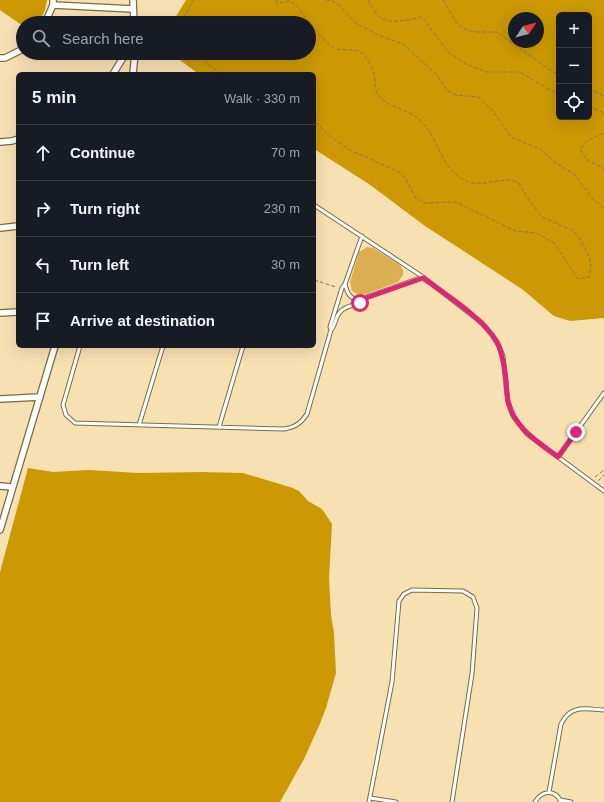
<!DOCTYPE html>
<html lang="en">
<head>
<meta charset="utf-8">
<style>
  :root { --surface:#171b24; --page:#20242c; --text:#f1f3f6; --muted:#9ea1a6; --line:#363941 }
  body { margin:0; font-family:Helvetica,sans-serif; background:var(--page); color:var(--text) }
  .controls { position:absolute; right:12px; top:12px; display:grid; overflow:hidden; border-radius:6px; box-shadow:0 4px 16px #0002 }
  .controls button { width:36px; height:36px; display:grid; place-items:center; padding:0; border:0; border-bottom:1px solid var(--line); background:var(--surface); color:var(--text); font:20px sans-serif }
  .compass { position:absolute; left:508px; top:12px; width:36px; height:36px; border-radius:50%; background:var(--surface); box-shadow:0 4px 16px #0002; rotate:55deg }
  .stop { position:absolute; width:12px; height:12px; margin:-9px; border:3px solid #db2777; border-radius:50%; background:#fff }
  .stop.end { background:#db2777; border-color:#fff; box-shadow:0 1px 4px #0008 }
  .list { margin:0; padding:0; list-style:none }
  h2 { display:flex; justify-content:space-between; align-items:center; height:52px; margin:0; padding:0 16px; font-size:17px }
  h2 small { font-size:13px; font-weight:400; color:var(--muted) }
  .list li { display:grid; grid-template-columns:26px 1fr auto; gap:12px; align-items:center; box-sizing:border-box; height:56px; padding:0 16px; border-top:1px solid var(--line) }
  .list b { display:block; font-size:15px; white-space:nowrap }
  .list em { font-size:13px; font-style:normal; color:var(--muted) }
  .icon { flex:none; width:22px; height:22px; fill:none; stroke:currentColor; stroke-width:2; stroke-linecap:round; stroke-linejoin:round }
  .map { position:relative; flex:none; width:604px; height:802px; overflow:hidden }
  .search { position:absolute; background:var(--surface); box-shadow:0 4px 16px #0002; left:16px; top:16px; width:300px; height:44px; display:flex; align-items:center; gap:10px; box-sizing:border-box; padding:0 14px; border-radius:22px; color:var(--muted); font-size:15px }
  .panel { position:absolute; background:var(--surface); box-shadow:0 4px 16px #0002; left:16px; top:72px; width:300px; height:276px; border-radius:6px }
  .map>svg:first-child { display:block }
</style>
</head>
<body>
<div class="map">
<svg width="604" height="802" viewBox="0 0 604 802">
  <rect width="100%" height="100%" fill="#f7e0b2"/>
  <path fill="#dbaf50" d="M367 247 373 248 400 265 403 270V275L398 282 363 295 357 294 352 291 350 282 359 252Z"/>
  <path fill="#cc9803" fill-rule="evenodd" d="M0 0H47L45 10 39 23H23V26L0 10Z
    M186 0H604V318L570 321 554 316 522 289 425 226 369 184 314 149V74H199L170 53H309V23H172ZM559 15H589V117H559ZM514 18H538V42H514Z
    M28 468 53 472 89 470 138 473 202 472 243 473 293 488 299 491 308 501 322 509 332 524 329 578 331 615 334 633 336 673 326 708 319 726 304 759 280 802H0V572Z"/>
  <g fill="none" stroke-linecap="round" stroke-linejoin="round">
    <g stroke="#7f6a3f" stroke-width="5">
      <path id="service" d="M314 205 423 277 482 323 492 335 498 344 503 356 508 402 513 416 527 434 604 491
        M345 284C347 292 349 298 358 300L423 277
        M331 330 330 327 342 288 345 284 362 236
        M80 346 63 405 66 415 75 423 284 429C296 427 301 423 307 414L331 330C336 325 335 316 341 311 347 305 357 306 363 299
        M139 425 163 346
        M219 427 243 346
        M558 457 604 393
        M549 792 561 724C571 704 585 709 604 710
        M370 798 396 802
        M560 800 571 802
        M369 802 392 682 399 601 404 594 412 590 463 591 473 597 477 608 472 674 452 802
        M535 802C542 790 555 789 561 802"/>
    </g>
    <g stroke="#7f6a3f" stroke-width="8">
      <path id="minor" d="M133 0 134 23
        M53 5 133 9
        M45 23 53 5V0
        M0 58H5L23 49
        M113 74 126 53
        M133 74 135 53
        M0 142 12 141 18 139
        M0 228 18 226
        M0 313 18 312
        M0 399 40 397
        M0 486 12 487
        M0 530 55 346"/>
    </g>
    <path stroke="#877758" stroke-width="1" stroke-dasharray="4 2" stroke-linecap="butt" d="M276 0 277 3 290 1 296 5C305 16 323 42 334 48 343 52 356 47 363 54 366 56 373 70 374 73 376 81 373 89 379 96 388 108 410 109 422 122 440 141 440 167 464 180 477 187 492 181 506 180 510 180 514 181 518 182L529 200 542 217 572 230 579 237 589 256 591 267 589 277 578 279 554 243 536 233 515 231 456 202 425 203 415 197 406 179 399 172 350 150 332 138 317 124H314
      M326 0 332 1 340 6 355 23 383 37 403 44 435 73 447 90 456 95 478 97 493 111 511 137 540 149 556 163 574 174 593 199 604 208
      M368 0C371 5 376 15 381 18 392 25 411 19 422 17L448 52 466 64 486 72H520L548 89 559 94
      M443 0 457 23 465 29 475 32H497L550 70 559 75
      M180 23 194 0
      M195 53 220 74
      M589 89 604 96
      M589 106 604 113
      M604 133 588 140 580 149 586 159 604 169
      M314 280 336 287
      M595 477 604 470
      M598 481 604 475"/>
    <use href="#service" stroke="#fff" stroke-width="3"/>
    <use href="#minor" stroke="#fff" stroke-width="5.5"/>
  </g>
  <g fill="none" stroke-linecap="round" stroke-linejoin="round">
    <path stroke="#db2777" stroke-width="5" d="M360 303 363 299 423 278C445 294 483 318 497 342 503 353 504 367 506 380 506 387 507 395 508 401 514 428 538 442 558 457L576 432"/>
  </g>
</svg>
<div class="controls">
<button>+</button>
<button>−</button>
<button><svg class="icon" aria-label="locate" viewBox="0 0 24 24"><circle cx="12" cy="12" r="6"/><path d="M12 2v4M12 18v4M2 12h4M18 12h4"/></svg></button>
</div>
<svg class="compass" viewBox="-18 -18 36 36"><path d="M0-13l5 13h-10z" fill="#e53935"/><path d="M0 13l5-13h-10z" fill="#9ea1a6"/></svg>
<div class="stop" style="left:360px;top:303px"></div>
<div class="stop end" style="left:576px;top:432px"></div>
<div class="search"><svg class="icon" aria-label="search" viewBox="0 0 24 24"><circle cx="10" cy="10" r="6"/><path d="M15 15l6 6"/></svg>Search here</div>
<section class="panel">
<h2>5 min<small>Walk · 330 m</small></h2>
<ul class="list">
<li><svg class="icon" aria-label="ahead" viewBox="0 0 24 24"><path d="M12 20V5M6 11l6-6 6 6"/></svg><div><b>Continue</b></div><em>70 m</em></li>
<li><svg class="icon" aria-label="right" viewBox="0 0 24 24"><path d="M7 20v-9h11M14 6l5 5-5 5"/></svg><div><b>Turn right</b></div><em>230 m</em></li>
<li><svg class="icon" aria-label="left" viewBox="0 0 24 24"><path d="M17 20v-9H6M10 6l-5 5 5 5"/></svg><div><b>Turn left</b></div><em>30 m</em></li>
<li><svg class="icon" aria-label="arrive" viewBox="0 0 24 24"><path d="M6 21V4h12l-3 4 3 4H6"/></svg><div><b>Arrive at destination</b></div></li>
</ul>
</section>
</div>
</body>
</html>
